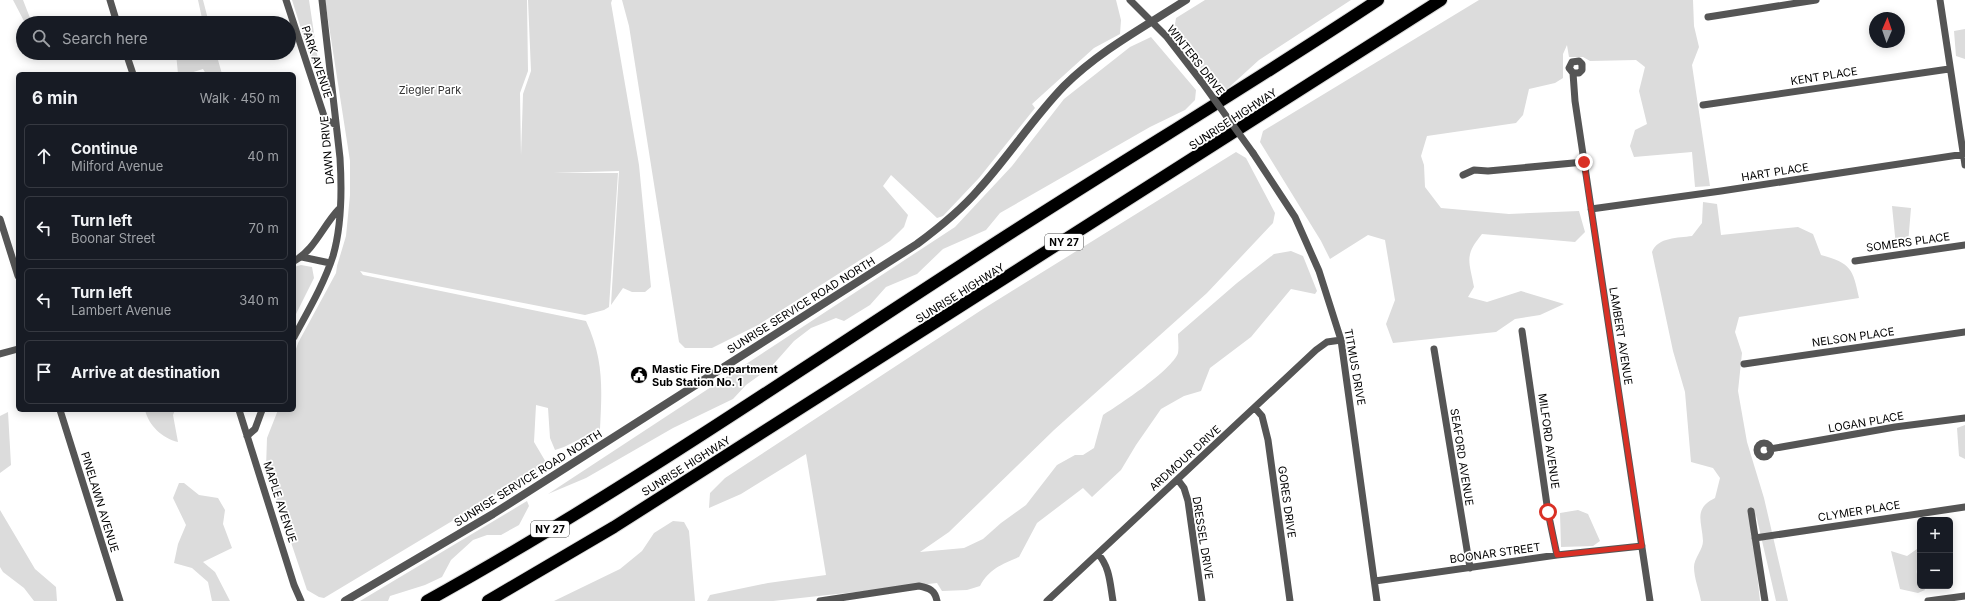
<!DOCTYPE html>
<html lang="en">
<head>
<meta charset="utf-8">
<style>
  :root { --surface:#171b24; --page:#20242c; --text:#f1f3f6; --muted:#9ea1a6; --line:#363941 }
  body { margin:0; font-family:Inter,sans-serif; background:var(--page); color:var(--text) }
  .controls { position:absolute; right:12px; bottom:12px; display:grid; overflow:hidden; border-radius:6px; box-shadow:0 2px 10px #0003 }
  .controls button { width:36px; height:36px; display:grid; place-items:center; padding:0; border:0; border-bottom:1px solid var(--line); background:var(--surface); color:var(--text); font:20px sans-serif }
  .compass { position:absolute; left:1869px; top:12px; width:36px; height:36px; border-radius:50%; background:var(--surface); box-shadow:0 2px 10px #0003; rotate:2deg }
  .stop { position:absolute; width:12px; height:12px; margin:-9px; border:3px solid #d93025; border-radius:50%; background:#fff }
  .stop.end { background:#d93025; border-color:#fff; box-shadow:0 1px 4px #0008 }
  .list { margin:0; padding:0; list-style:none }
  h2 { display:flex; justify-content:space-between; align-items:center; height:52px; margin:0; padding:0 16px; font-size:17px }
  h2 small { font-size:13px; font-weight:400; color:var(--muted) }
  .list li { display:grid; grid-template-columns:26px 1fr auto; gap:12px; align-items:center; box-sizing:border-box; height:64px; margin:0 8px 8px; padding:0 8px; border:1px solid var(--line); border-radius:6px }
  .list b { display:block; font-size:15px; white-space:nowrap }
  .list p { margin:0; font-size:13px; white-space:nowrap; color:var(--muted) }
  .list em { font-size:13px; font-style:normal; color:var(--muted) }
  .icon { flex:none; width:22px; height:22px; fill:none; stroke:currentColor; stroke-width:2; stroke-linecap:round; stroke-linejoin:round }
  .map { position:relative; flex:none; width:1965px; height:601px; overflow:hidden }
  .search { position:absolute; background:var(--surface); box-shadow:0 2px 10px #0003; left:16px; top:16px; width:280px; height:44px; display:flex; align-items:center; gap:10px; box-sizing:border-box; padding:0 14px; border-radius:22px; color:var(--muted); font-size:15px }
  .panel { position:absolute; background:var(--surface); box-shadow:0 2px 10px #0003; left:16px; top:72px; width:280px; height:340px; border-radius:6px }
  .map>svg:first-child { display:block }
</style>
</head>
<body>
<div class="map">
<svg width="1965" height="601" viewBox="0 0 1965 601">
  <rect width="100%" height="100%" fill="#fff"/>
  <path fill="#dcdcdc" d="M13 0H23L32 23H25Z
    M198 0H203L209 23H203Z
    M292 0H309L321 80 311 60Z
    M325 0H527L528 71 520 93 521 156 523 94 531 71 528 0H612L611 3 639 165 651 287 645 292H632L623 288 611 305 619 171 553 173H618L609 307 604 310 585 315 360 271 363 275 586 321C604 360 602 388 600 429L564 447 555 450 550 438 548 408 536 405 534 442 547 464 324 598 319 597 307 590 266 468 267 438 278 410H294V355L298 343 336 273 337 266 346 236 350 195V161Z
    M622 0H1116L1121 20 1120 34 1094 48 1032 104 1035 108 979 178 943 216 937 218 891 175 883 186 908 215 904 227 890 241 758 325 712 348H685L679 342 629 26Z
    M1205 0H1351L1259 60 1226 90 1217 92 1174 30 1176 18Z
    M1479 0H1693L1694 26 1699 47 1692 65 1710 186 1695 187 1692 152 1634 157 1630 146 1635 130 1647 124 1639 91 1645 67 1636 60 1590 61 1583 57H1569L1567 45 1563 54V78L1555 83 1529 89 1523 115 1516 123 1427 136 1421 156 1424 165 1425 187 1441 208 1509 214 1579 211 1585 232 1575 242 1482 234C1464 256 1469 260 1474 287L1468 297 1487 302 1521 291 1564 304 1540 315 1515 319 1496 332 1393 343 1386 324 1395 300 1385 240 1368 235 1330 259 1321 241 1260 142 1263 131Z
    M1965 29V59L1956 56 1954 31Z
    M1151 37 1196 90 1195 100 1185 110 1150 127 1000 213 986 230 943 249 917 274 886 287 870 305 844 321 836 318 811 328 794 341 771 367 746 385 733 399 673 428 586 478 548 494 955 227 1012 166 1064 99 1130 47Z
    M176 53H216L222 74H206L203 69 187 74H178Z
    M1236 152 1246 158 1275 213 1273 223 1207 293 1054 430 949 532 920 552 964 548 983 539 1001 523 1026 505 1057 465 1075 455H1083L1094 448 1103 415C1119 405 1172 370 1178 353 1179 348 1178 340 1178 334L1237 283 1274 254 1291 251 1303 256 1317 291 1315 294 1291 289 1251 337 1210 368 1201 391 1184 396 1161 409 1136 445 1121 470 1092 497 1083 488 1037 523 1019 557C1002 564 989 569 980 586L967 590 942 591 937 583 773 601H707L710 595 768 583 826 575 806 454 741 494 709 508 710 493 725 478 983 309Z
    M1703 202 1717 204 1721 235 1798 227 1813 234 1821 255C1851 263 1853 269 1859 298L1739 317 1735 332 1742 353 1738 391 1747 442 1764 498 1788 601H1776L1756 515 1753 536 1760 601H1701C1699 590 1694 578 1694 567 1694 558 1703 550 1703 541 1702 521 1693 509 1715 498L1720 478 1713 468 1691 462 1685 392 1673 351 1652 252C1658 237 1678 238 1692 236L1702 223Z
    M1892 206 1911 208 1908 244 1896 246Z
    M301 265 312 267 314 278 294 318V267Z
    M145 410H175L173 415 178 442C162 438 149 426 145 410Z
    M8 412 11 465 0 473V416Z
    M1965 425V459L1959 456 1957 428Z
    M179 483H184L199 495 218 498 225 510 223 524 232 548 203 562 215 572 230 601H212L208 582 192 568 174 563 178 544 186 525 173 498Z
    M527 501 529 506 519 525 501 535H487L473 540 451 560 442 577 425 585 390 596 388 601H360Z
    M0 510 35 569 56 587 57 601H34L24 588 3 572 0 567Z
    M1578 510 1588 514 1600 541 1593 546 1561 547 1560 513Z
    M673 521 684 522 689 531 695 601H554L620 569 642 551 654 533Z
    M1917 549C1924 557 1915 565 1917 574 1918 578 1920 581 1920 586H1923L1925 590 1918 593 1900 589 1891 551 1907 556Z"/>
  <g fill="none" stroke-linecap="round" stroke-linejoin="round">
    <g stroke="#dbdbdb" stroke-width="14">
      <path id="motorway" d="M427 601C611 499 786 379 963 264 1100 174 1241 91 1378 0
        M488 601 614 527 1441 0"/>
    </g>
    <path stroke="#555" stroke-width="7" d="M110 0 117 23
      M286 0 325 119 336 125
      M1130 0 1167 37 1201 81
      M1940 0 1965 165
      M1708 17 1816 0
      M126 53 133 74
      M1573 73H1579L1582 70V64L1579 61 1572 62 1569 68 1573 73 1575 101 1650 601
      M1703 105 1949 69
      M1253 153 1295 217 1319 271 1341 340 1377 601
      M1463 175 1474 170 1488 171 1584 162
      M1591 209 1721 191 1965 154
      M0 219 18 276
      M302 257 330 263
      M294 261C314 251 324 224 339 209
      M1855 261 1965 245
      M1522 331 1548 512 1557 555
      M294 337C308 311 324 284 333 256 342 225 342 190 340 158L322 0
      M1434 349 1470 568
      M0 354 18 349
      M1744 364 1965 332
      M1255 408 1262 416 1268 440 1290 601
      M60 410 120 601
      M239 410 294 585 301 601
      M247 436 255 429 262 410
      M1757 450a7 7 0 1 1 14 0a7 7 0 1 1-14 0Z
      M1770 449 1895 427 1965 418
      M1178 480 1184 488 1188 501 1202 601
      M1751 511 1765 601
      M1755 538 1965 507
      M1098 554C1110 567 1110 584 1113 601
      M1375 581 1557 555 1642 546
      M820 601 919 586C929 588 935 590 937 601
      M1047 601 1316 350 1327 342 1341 340
      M1928 601 1965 596"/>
    <path stroke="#555" stroke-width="8" d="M345 601 493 514 917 244C940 227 961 210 979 189 1009 156 1033 118 1064 86 1099 51 1144 27 1186 0"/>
    <use href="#motorway" stroke="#000" stroke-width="12"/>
    <path stroke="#555" stroke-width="7" d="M1201 81 1253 153"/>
  </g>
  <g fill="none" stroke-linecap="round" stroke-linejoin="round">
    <path stroke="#d93025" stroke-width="5" d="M1548 512 1557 555 1642 546 1584 162"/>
  </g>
  <defs>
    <g id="civic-disc" transform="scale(0.9)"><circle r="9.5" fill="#000" stroke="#fff"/><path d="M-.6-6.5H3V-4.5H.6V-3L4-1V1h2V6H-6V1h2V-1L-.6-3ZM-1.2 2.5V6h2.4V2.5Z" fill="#fff"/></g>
  </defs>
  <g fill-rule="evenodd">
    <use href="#civic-disc" x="639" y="375"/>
  </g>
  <g text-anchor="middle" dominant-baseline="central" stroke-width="3.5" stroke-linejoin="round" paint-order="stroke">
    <g fill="#fff" stroke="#4c4c4c" stroke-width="1">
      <rect x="1045" y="234" width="38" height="16" rx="3"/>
      <rect x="531" y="521" width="38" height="16" rx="3"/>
    </g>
    <g font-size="10" font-weight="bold" fill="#000">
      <text x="1064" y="242">NY 27</text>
      <text x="550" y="529">NY 27</text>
    </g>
    <g font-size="11" fill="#000" stroke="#fff">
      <text transform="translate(1196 60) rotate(52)">WINTERS DRIVE</text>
      <text transform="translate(317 62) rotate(72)">PARK AVENUE</text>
      <text transform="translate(1824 76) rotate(-9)">KENT PLACE</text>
      <text transform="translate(1233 119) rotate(-33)">SUNRISE HIGHWAY</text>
      <text transform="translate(327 150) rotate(-95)">DAWN DRIVE</text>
      <text transform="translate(1775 172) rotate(-9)">HART PLACE</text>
      <text transform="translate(1908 242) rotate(-8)">SOMERS PLACE</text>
      <text transform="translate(960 293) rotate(-32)">SUNRISE HIGHWAY</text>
      <text transform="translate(801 305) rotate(-32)">SUNRISE SERVICE ROAD NORTH</text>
      <text transform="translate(1621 336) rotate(81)">LAMBERT AVENUE</text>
      <text transform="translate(1853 337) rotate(-8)">NELSON PLACE</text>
      <text transform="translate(1355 367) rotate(80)">TITMUS DRIVE</text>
      <text transform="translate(1866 422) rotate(-10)">LOGAN PLACE</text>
      <text transform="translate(1549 441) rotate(82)">MILFORD AVENUE</text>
      <text transform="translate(1462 457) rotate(81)">SEAFORD AVENUE</text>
      <text transform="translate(1185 458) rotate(-42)">ARDMOUR DRIVE</text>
      <text transform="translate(686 466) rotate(-32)">SUNRISE HIGHWAY</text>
      <text transform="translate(528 478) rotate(-32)">SUNRISE SERVICE ROAD NORTH</text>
      <text transform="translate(100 502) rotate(73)">PINELAWN AVENUE</text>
      <text transform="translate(280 502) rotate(72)">MAPLE AVENUE</text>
      <text transform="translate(1287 502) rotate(82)">GORES DRIVE</text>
      <text transform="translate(1859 511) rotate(-9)">CLYMER PLACE</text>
      <text transform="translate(1203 538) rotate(81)">DRESSEL DRIVE</text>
      <text transform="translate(1495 553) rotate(-8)">BOONAR STREET</text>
    </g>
    <g font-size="11" fill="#333" stroke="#fff">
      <text x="430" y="90">Ziegler Park</text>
    </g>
    <g font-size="11" font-weight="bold" fill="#000" stroke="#fff" text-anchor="start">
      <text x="652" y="369">Mastic Fire Department<tspan x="652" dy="13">Sub Station No. 1</tspan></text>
    </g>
  </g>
</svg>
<div class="controls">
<button>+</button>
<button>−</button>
</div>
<svg class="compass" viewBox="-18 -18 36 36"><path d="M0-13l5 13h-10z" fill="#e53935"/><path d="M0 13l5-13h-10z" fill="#9ea1a6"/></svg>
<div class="stop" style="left:1548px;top:512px"></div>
<div class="stop end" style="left:1584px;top:162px"></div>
<div class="search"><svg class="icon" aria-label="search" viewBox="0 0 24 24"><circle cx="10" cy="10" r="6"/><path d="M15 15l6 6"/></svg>Search here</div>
<section class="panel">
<h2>6 min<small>Walk · 450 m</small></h2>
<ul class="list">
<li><svg class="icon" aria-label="ahead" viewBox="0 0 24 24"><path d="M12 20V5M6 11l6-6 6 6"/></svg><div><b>Continue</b><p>Milford Avenue</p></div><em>40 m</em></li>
<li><svg class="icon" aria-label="left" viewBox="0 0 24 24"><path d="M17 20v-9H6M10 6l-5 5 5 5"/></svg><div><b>Turn left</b><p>Boonar Street</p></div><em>70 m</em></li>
<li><svg class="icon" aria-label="left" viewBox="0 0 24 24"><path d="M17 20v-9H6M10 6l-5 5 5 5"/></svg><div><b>Turn left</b><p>Lambert Avenue</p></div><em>340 m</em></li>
<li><svg class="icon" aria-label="arrive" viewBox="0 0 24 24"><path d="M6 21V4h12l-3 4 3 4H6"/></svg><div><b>Arrive at destination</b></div></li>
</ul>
</section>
</div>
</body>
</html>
